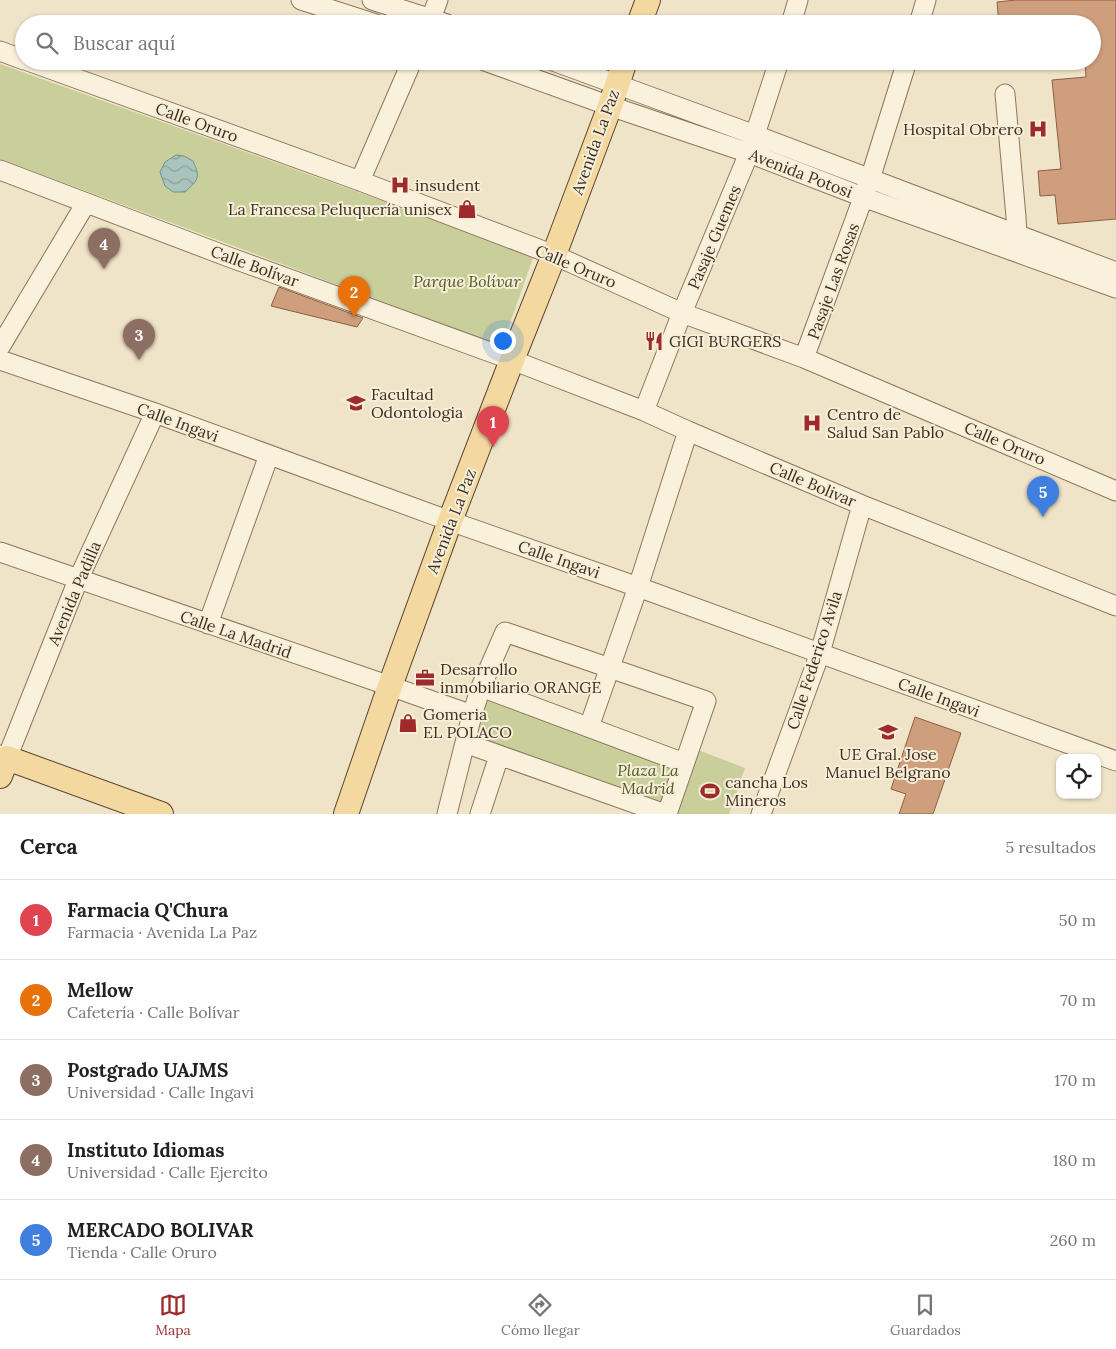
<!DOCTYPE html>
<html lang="es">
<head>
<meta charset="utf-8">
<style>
  :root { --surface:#fff; --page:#f6f6f6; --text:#202124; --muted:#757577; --line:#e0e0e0; --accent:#9e2a2b }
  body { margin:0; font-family:Lora,serif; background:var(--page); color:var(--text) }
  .controls { position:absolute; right:15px; bottom:15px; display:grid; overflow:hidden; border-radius:10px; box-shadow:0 1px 4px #0004 }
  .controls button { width:45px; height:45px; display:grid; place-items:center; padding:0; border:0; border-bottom:1px solid var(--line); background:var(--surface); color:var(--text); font:25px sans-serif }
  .you { position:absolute; left:502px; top:340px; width:18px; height:18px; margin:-12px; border:4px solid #fff; border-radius:50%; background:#1a73e8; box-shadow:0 0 0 8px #1a73e833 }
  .badge { display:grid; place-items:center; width:32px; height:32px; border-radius:50%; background:var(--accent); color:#fff; font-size:16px; font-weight:700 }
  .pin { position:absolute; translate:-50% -41px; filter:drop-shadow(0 1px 2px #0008) }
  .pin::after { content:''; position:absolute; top:26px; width:18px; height:15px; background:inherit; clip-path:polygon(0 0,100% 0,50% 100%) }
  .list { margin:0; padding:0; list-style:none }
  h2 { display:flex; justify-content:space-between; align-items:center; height:65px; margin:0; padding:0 20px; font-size:21px }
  h2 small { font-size:16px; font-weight:400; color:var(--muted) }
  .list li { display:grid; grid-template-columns:32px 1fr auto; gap:15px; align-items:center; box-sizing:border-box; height:80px; padding:0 20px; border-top:1px solid var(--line) }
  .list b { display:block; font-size:19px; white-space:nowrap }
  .list p { margin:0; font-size:16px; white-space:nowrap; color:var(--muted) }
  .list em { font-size:16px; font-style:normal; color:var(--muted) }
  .icon { flex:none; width:28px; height:28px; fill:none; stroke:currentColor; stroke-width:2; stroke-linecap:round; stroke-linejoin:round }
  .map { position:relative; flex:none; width:1116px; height:814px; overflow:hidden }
  .search { position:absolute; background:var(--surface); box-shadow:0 1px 4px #0004; left:15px; right:15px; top:15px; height:55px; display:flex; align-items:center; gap:12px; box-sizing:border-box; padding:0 18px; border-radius:28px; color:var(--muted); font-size:19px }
  .sheet { height:465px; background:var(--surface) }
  nav { display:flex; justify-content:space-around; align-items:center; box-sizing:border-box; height:70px; border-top:1px solid var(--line); background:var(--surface); font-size:14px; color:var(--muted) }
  nav a { display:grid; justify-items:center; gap:2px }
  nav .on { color:var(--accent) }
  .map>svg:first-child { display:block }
</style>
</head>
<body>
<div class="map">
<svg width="1116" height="814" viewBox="0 0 1116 814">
  <defs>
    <pattern id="water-waves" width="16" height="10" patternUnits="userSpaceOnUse" patternTransform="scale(1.25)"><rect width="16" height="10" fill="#a9c4bc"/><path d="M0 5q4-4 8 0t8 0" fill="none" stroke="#8ba098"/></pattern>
  </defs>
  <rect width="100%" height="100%" fill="#f0e4c8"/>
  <path fill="#c9cf9b" d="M0 64 534 255 502 346 0 159Z
    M487 698 681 765 665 811 477 740Z
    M698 750 745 768 729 814H673Z"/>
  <path fill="url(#water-waves)" stroke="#6f938a" d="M176 155 184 156 193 161C201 178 198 180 185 192H173L165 186 160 172 165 162Z"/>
  <path fill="#cf9f7d" stroke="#8d5f41" d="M1016 0H1116V219L1058 224 1055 195 1040 196 1038 171 1061 169 1052 80 1086 77 1085 61H1092V24H999L997 2Z
    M279 287 363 318 357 327 271 306Z
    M915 717 961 733 933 814H899L906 794 891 789Z"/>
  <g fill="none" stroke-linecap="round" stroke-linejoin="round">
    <g stroke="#8d765c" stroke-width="21">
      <path id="minor" d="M301 0 376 24
        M372 0 447 24
        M429 24 438 0
        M791 24 798 0
        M919 24 926 0
        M0 51 24 60
        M28 61 360 181 554 255 682 313 804 358 1116 491
        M485 61 610 106 749 153 863 197 1116 288
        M553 61 755 135 1116 272
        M1005 94 1016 217 1017 235 1015 245
        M0 170 226 256 512 360 644 411 688 431 862 505 1116 606
        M360 181 412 61
        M0 347 86 203
        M804 358 870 179 907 61
        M0 360 155 413 450 521 638 587 1116 761
        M644 411 682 313 749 153 779 61
        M0 552 390 686 472 715
        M208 624 269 455
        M481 687 684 763
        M589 727 638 587 688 431
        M465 743 665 814
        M0 755 7 758 78 580 155 413
        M447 814 472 715 481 687 505 632 706 701 667 814
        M480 814 499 756
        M761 814 820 653 862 505"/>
    </g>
    <g stroke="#5b4430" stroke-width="26">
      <path id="major" d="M639 24 648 0
        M0 776 7 758 161 814
        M346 814 390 686 450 521 512 360 554 255 610 106 625 61"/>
    </g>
    <use href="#minor" stroke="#faf1dc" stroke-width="19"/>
    <use href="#major" stroke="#f3d9a0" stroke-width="24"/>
  </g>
  <defs>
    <g id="hospital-bare" transform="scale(1.5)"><path d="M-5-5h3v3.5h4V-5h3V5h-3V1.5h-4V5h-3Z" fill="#9e2a2b" stroke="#f7eed8" stroke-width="2.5" paint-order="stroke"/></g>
    <g id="shop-bare" transform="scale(1.5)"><path d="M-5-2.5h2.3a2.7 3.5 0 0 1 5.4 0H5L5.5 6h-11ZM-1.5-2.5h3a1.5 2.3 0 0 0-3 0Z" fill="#9e2a2b" stroke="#f7eed8" stroke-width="2.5" paint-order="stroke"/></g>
    <g id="restaurant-bare" transform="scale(1.5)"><path d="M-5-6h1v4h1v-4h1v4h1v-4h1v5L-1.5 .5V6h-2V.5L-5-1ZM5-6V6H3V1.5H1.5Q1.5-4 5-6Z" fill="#9e2a2b" stroke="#f7eed8" stroke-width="2.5" paint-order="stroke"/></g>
    <g id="university-bare" transform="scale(1.5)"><path d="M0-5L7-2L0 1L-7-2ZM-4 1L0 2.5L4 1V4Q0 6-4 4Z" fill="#9e2a2b" stroke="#f7eed8" stroke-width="2.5" paint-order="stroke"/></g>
    <g id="office-bare" transform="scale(1.5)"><path d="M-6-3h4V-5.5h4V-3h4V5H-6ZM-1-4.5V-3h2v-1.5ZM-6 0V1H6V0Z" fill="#9e2a2b" stroke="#f7eed8" stroke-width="2.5" paint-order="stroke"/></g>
    <g id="school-bare" transform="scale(1.5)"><path d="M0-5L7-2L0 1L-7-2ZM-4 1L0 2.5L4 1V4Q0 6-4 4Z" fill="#9e2a2b" stroke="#f7eed8" stroke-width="2.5" paint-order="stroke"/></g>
    <g id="stadium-bare" transform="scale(1.5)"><path d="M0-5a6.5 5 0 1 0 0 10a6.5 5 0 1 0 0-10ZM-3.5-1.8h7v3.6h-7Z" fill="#9e2a2b" stroke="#f7eed8" stroke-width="2.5" paint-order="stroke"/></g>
  </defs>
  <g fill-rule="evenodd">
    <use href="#hospital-bare" x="1038" y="129"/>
    <use href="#hospital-bare" x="400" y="185"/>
    <use href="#shop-bare" x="467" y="209"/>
    <use href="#restaurant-bare" x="654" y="341"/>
    <use href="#university-bare" x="356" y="403"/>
    <use href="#hospital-bare" x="812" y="423"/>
    <use href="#office-bare" x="425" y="678"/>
    <use href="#shop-bare" x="408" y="723"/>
    <use href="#school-bare" x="888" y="732"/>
    <use href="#stadium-bare" x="710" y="791"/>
  </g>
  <g text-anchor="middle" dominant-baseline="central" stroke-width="4" stroke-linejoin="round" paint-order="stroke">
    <g font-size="16" fill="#3d2e20" stroke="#f7eed8">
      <text transform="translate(197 122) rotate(20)">Calle Oruro</text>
      <text transform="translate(595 142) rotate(-70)">Avenida La Paz</text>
      <text transform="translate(801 173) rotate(21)">Avenida Potosi</text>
      <text transform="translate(714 237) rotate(-67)">Pasaje Guemes</text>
      <text transform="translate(255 266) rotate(20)">Calle Bolívar</text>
      <text transform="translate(576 266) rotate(23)">Calle Oruro</text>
      <text transform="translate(833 281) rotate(-70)">Pasaje Las Rosas</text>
      <text transform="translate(178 422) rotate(20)">Calle Ingavi</text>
      <text transform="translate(1005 443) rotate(23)">Calle Oruro</text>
      <text transform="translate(813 484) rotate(23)">Calle Bolivar</text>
      <text transform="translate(451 521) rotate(-69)">Avenida La Paz</text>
      <text transform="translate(559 559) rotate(19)">Calle Ingavi</text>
      <text transform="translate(74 593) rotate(-67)">Avenida Padilla</text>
      <text transform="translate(236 634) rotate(19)">Calle La Madrid</text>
      <text transform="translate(814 660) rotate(-72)">Calle Federico Avila</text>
      <text transform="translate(939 697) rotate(20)">Calle Ingavi</text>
    </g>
    <g font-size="16" fill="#3d2e20" stroke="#f7eed8" text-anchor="start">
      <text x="1023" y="129" text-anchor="end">Hospital Obrero</text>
      <text x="415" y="185">insudent</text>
      <text x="452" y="209" text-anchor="end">La Francesa Peluquería unisex</text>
      <text x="669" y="341">GIGI BURGERS</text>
      <text x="371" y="394">Facultad<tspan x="371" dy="18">Odontologia</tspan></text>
      <text x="827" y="414">Centro de<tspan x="827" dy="18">Salud San Pablo</tspan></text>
      <text x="440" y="669">Desarrollo<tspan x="440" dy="18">inmobiliario ORANGE</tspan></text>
      <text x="423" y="714">Gomeria<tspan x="423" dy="18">EL POLACO</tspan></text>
      <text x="888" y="754" text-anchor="middle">UE Gral. Jose<tspan x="888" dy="18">Manuel Belgrano</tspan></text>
      <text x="725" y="782">cancha Los<tspan x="725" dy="18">Mineros</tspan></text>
    </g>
    <g font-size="16" font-style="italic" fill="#4d5a26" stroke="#f7eed8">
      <text x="467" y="281">Parque Bolívar</text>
      <text x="648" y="770">Plaza La<tspan x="648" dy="18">Madrid</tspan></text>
    </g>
  </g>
</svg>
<div class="controls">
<button><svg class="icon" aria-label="locate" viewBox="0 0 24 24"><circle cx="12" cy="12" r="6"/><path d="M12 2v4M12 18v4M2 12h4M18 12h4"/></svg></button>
</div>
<div class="you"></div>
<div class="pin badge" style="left:493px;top:447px;background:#e0444e">1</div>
<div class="pin badge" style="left:354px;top:317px;background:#e8710a">2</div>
<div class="pin badge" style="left:139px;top:360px;background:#8d6e63">3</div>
<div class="pin badge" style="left:104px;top:269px;background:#8d6e63">4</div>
<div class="pin badge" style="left:1043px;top:517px;background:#3f7fe0">5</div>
<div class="search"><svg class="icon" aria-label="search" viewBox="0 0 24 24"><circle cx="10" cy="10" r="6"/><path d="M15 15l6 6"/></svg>Buscar aquí</div>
</div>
<section class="sheet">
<h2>Cerca<small>5 resultados</small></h2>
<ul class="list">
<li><span class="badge" style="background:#e0444e">1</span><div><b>Farmacia Q'Chura</b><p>Farmacia · Avenida La Paz</p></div><em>50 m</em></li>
<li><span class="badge" style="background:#e8710a">2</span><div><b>Mellow</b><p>Cafetería · Calle Bolívar</p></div><em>70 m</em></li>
<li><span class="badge" style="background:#8d6e63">3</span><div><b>Postgrado UAJMS</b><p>Universidad · Calle Ingavi</p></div><em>170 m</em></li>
<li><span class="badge" style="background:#8d6e63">4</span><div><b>Instituto Idiomas</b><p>Universidad · Calle Ejercito</p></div><em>180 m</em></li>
<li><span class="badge" style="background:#3f7fe0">5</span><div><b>MERCADO BOLIVAR</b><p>Tienda · Calle Oruro</p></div><em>260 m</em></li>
</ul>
</section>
<nav>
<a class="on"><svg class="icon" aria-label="map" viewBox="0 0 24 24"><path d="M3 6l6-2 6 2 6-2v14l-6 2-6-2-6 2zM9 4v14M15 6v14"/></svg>Mapa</a>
<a><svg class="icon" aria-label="directions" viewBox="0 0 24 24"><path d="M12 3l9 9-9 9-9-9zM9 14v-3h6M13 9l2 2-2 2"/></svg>Cómo llegar</a>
<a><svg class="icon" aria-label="saved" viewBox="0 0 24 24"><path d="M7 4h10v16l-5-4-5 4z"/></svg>Guardados</a>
</nav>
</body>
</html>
